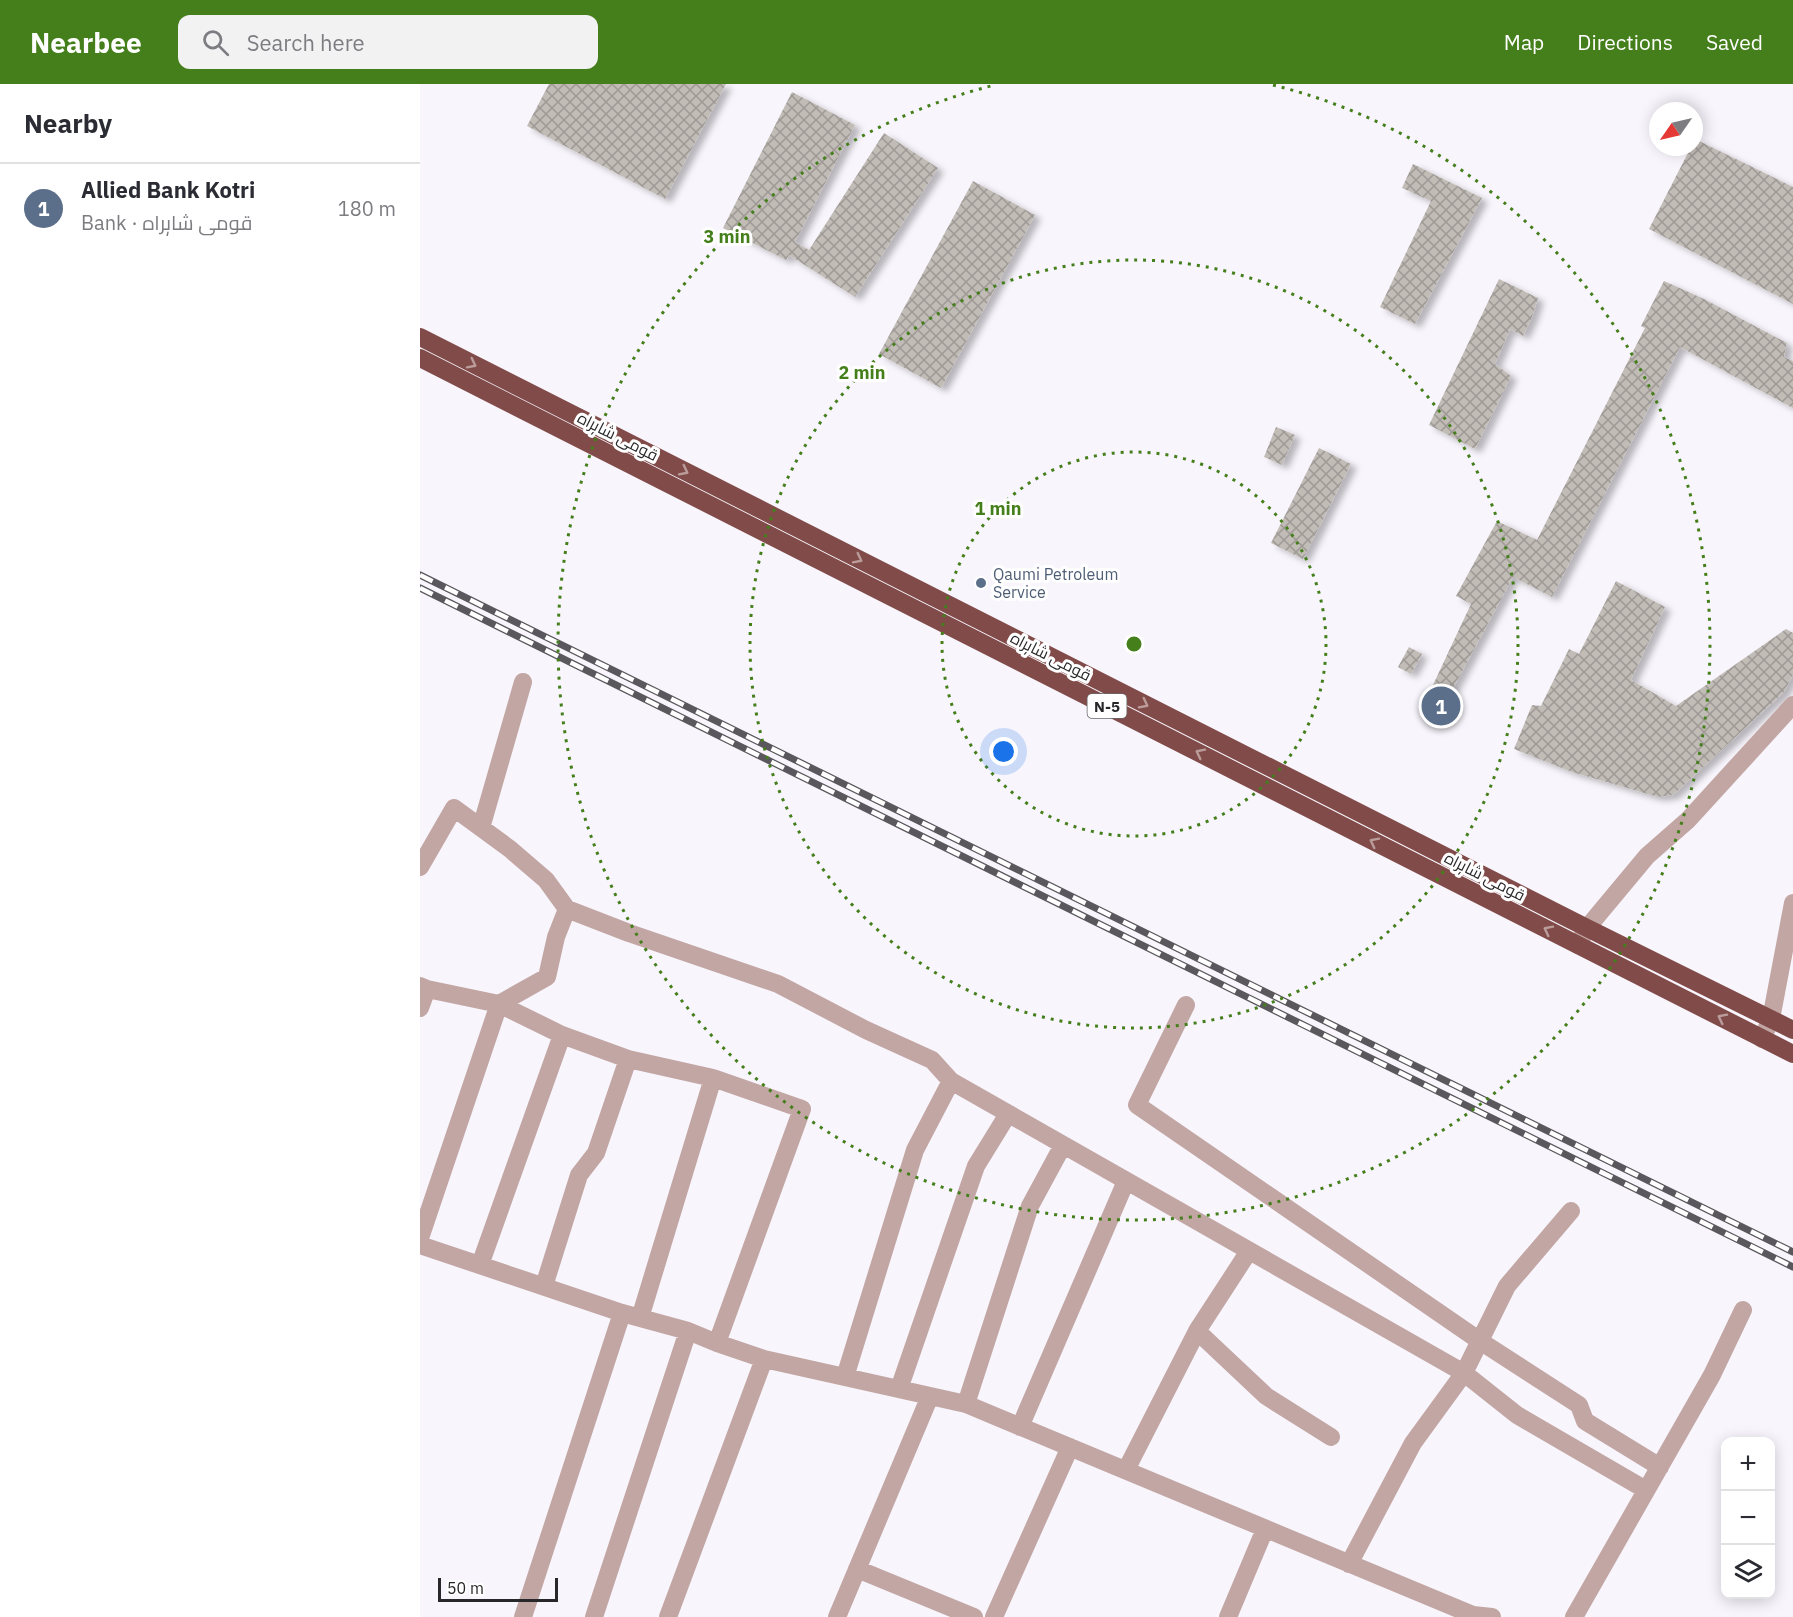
<!DOCTYPE html>
<html lang="en">
<head>
<meta charset="utf-8">
<style>
  :root { --surface:#fff; --page:#f2f2f3; --text:#2b2b33; --muted:#7c7c81; --line:#e1e1e2; --accent:#447f1b }
  body { margin:0; font-family:"IBM Plex Sans",Cairo,sans-serif; background:var(--page); color:var(--text) }
  .controls { position:absolute; right:18px; bottom:18px; display:grid; overflow:hidden; border-radius:12px; box-shadow:0 3px 15px #0003 }
  .controls button { width:54px; height:54px; display:grid; place-items:center; padding:0; border:0; border-bottom:2px solid var(--line); background:var(--surface); color:var(--text); font:30px sans-serif }
  .compass { position:absolute; left:1229px; top:18px; width:54px; height:54px; border-radius:50%; background:var(--surface); box-shadow:0 3px 15px #0003; rotate:236deg }
  .scale { position:absolute; left:18px; bottom:15px; width:120px; box-sizing:border-box; padding-left:6px; border:3px solid #282729; border-top:0; font-size:16px; line-height:21px; white-space:nowrap; color:#282729; -webkit-text-stroke:4px #fff; paint-order:stroke }
  .you { position:absolute; left:584px; top:668px; width:21px; height:21px; margin:-15px; border:4px solid #fff; border-radius:50%; background:#1a73e8; box-shadow:0 0 0 9px #1a73e833 }
  .badge { display:grid; place-items:center; width:39px; height:39px; border-radius:50%; background:var(--accent); color:#fff; font-size:20px; font-weight:700 }
  .pin { position:absolute; translate:-50% -50%; border:3px solid #fff; box-shadow:0 2px 6px #0006 }
  .list { margin:0; padding:0; list-style:none }
  h2 { display:flex; justify-content:space-between; align-items:center; height:78px; margin:0; padding:0 24px; font-size:26px }
  h2 small { font-size:20px; font-weight:400; color:var(--muted) }
  .list li { display:grid; grid-template-columns:39px 1fr auto; gap:18px; align-items:center; box-sizing:border-box; height:90px; padding:0 24px; border-top:2px solid var(--line) }
  .list b { display:block; font-size:22px; white-space:nowrap }
  .list p { margin:0; font-size:20px; white-space:nowrap; color:var(--muted) }
  .list em { font-size:20px; font-style:normal; color:var(--muted) }
  .icon { flex:none; width:33px; height:33px; fill:none; stroke:currentColor; stroke-width:2; stroke-linecap:round; stroke-linejoin:round }
  .map { position:relative; flex:none; width:1373px; height:1533px; overflow:hidden }
  header { display:flex; align-items:center; gap:36px; box-sizing:border-box; height:84px; padding:0 30px; background:var(--accent); color:#fff }
  header strong { font-size:28px }
  nav { display:flex; gap:33px; margin-inline-start:auto; font-size:21px }
  .search { width:420px; height:54px; background:var(--page); display:flex; align-items:center; gap:15px; box-sizing:border-box; padding:0 21px; border-radius:12px; color:var(--muted); font-size:22px }
  main { display:flex }
  aside { flex:1; background:var(--surface) }
  .map>svg:first-child { display:block }
</style>
</head>
<body>
<header>
<strong>Nearbee</strong>
<div class="search"><svg class="icon" aria-label="search" viewBox="0 0 24 24"><circle cx="10" cy="10" r="6"/><path d="M15 15l6 6"/></svg>Search here</div>
<nav><a>Map</a><a>Directions</a><a>Saved</a></nav>
</header>
<main>
<aside>
<h2>Nearby<small></small></h2>
<ul class="list">
<li><span class="badge" style="background:#5c6f8a">1</span><div><b>Allied Bank Kotri</b><p>Bank · قومی شاہراہ</p></div><em>180 m</em></li>
</ul>
</aside>
<div class="map">
<svg width="1373" height="1533" viewBox="0 0 1373 1533">
  <defs>
    <pattern id="building-cross-hatch" width="8" height="8" patternUnits="userSpaceOnUse" patternTransform="scale(1.5)"><rect width="8" height="8" fill="#c2bcb7"/><path d="M0 0l8 8M0 8l8-8" fill="none" stroke="#9e9995"/></pattern>
    <filter id="shadow"><feDropShadow dx="6" dy="4" stdDeviation="3" flood-color="#0004"/></filter>
  </defs>
  <rect width="100%" height="100%" fill="#f8f5fc"/>
  <path fill="url(#building-cross-hatch)" filter="url(#shadow)" d="M129 0H306L245 115 107 42Z
    M372 8 435 41 375 158 389 166 464 49 518 84 435 213 369 171 366 176 303 144Z
    M1275 55 1373 103V220L1229 145 1271 63H1274Z
    M993 80 1062 114 995 240 960 223 1011 117 982 104Z
    M553 97 615 131 521 304 459 270Z
    M1079 195 1118 214 1112 233 1103 252 1090 245 1075 280 1091 292 1055 365 1009 341Z
    M1244 197 1284 215 1367 259 1364 273 1373 277V324L1260 263 1132 513 1093 493 1032 606 1013 601 1051 520 1036 512 1077 437 1117 456 1225 244 1221 242Z
    M856 343 875 351 862 381 844 373Z
    M899 364 931 380 883 475 851 459Z
    M1196 497 1245 523 1211 596 1256 622 1366 545 1373 549V591L1364 608 1253 711 1238 713 1152 688 1094 665 1112 621 1121 622 1149 565 1159 570Z
    M989 563 1002 570 991 590 978 583Z"/>
  <g fill="none" stroke-linecap="round" stroke-linejoin="round">
    <path stroke="#c2a6a4" stroke-width="18" d="M61 744 103 598
      M0 783 34 724 90 765 126 796 147 825 209 849 358 900 446 946 512 976 531 997 1044 1289 1097 1331 1226 1406
      M1158 861 1167 844 1227 772 1268 736 1373 621
      M0 902 7 905 79 920 142 951 208 975 293 994 382 1025 297 1259
      M766 921 717 1021 1060 1257 1159 1321 1165 1337 1240 1383
      M0 924 7 905
      M1342 955 1351 935 1373 819
      M0 1154 79 920 127 893 136 853 147 825
      M0 1161 202 1229 268 1247 297 1259 344 1275 546 1320 1053 1531 1072 1533
      M60 1181 142 951
      M124 1202 159 1091 176 1069 208 975
      M220 1234 293 994
      M777 1247 846 1312 911 1353
      M425 1293 495 1066 531 997
      M479 1305 556 1082 588 1030
      M546 1320 610 1122 643 1061
      M600 1343 706 1097
      M706 1386 777 1247 829 1167
      M929 1480 993 1359 1044 1289 1087 1202 1151 1127
      M437 1485 554 1533
      M103 1533 202 1229
      M174 1533 268 1247
      M248 1533 344 1275
      M417 1533 510 1312
      M574 1533 650 1363
      M808 1533 845 1445
      M1154 1533 1292 1291 1323 1226"/>
    <path stroke="#814b49" stroke-width="18" d="M0 253 1167 844 1373 946
      M0 274 1373 970"/>
    <g stroke="#5a585c" stroke-width="7">
      <path id="rail" d="M0 491 1373 1168
        M0 504 1373 1183"/>
    </g>
    <use href="#rail" stroke="#fff" stroke-width="4.5" stroke-dasharray="14" stroke-linecap="butt"/>
  </g>
  <defs><path id="oneway-chevron" d="M-2-3.5L2.5 0L-2 3.5" fill="none" stroke-width="1.6" stroke-linecap="round" stroke-linejoin="round" transform="scale(1.5)"/></defs>
  <g stroke="#ba9c9b">
    <use href="#oneway-chevron" transform="translate(52 280) rotate(27)"/>
    <use href="#oneway-chevron" transform="translate(264 387) rotate(27)"/>
    <use href="#oneway-chevron" transform="translate(438 475) rotate(27)"/>
    <use href="#oneway-chevron" transform="translate(724 620) rotate(27)"/>
    <use href="#oneway-chevron" transform="translate(780 669) rotate(-153)"/>
    <use href="#oneway-chevron" transform="translate(954 758) rotate(-153)"/>
    <use href="#oneway-chevron" transform="translate(1128 846) rotate(-153)"/>
    <use href="#oneway-chevron" transform="translate(1302 934) rotate(-153)"/>
  </g>
  <g fill="none" stroke="#447f1b" stroke-width="3" stroke-dasharray="3 6">
    <circle cx="714" cy="560" r="192"/>
    <circle cx="714" cy="560" r="384"/>
    <path d="M853 1A576 576 0 1 1 575 1"/>
  </g>
  <circle fill="#5c6f8a" stroke="#fff" stroke-width="2" cx="561" cy="499" r="6"/>
  <g text-anchor="middle" dominant-baseline="central" stroke-width="6" stroke-linejoin="round" paint-order="stroke">
    <rect fill="#fff" stroke="#686869" stroke-width="1.5" x="667.5" y="610" width="39" height="24" rx="4.5"/>
    <g font-size="15" font-weight="bold" fill="#282729">
      <text x="687" y="622">N-5</text>
    </g>
    <g font-size="16" fill="#282729" stroke="#fff">
      <text transform="translate(198 352) rotate(27)">قومی شاہراہ</text>
      <text transform="translate(631 572) rotate(27)">قومی شاہراہ</text>
      <text transform="translate(1065 792) rotate(27)">قومی شاہراہ</text>
    </g>
    <g font-size="16" fill="#4e5e75" stroke="#fff" text-anchor="start">
      <text x="573" y="490">Qaumi Petroleum<tspan x="573" dy="18">Service</tspan></text>
    </g>
  </g>
  <circle cx="714" cy="560" r="9" fill="#447f1b" stroke="#fff" stroke-width="3"/>
  <g font-size="18" text-anchor="middle" font-weight="bold" fill="#447f1b" stroke="#fff" stroke-width="6" stroke-linejoin="round" paint-order="stroke">
    <text x="307" y="159">3 min</text>
    <text x="442" y="295">2 min</text>
    <text x="578" y="431">1 min</text>
  </g>
</svg>
<div class="controls">
<button>+</button>
<button>−</button>
<button><svg class="icon" aria-label="layers" viewBox="0 0 24 24"><path d="M12 4l9 5-9 5-9-5zM3 14l9 5 9-5"/></svg></button>
</div>
<svg class="compass" viewBox="-18 -18 36 36"><path d="M0-13l5 13h-10z" fill="#e53935"/><path d="M0 13l5-13h-10z" fill="#7c7c81"/></svg>
<div class="scale">50 m</div>
<div class="you"></div>
<div class="pin badge" style="left:1021px;top:622px;background:#5c6f8a">1</div>
</div>
</main>
</body>
</html>
